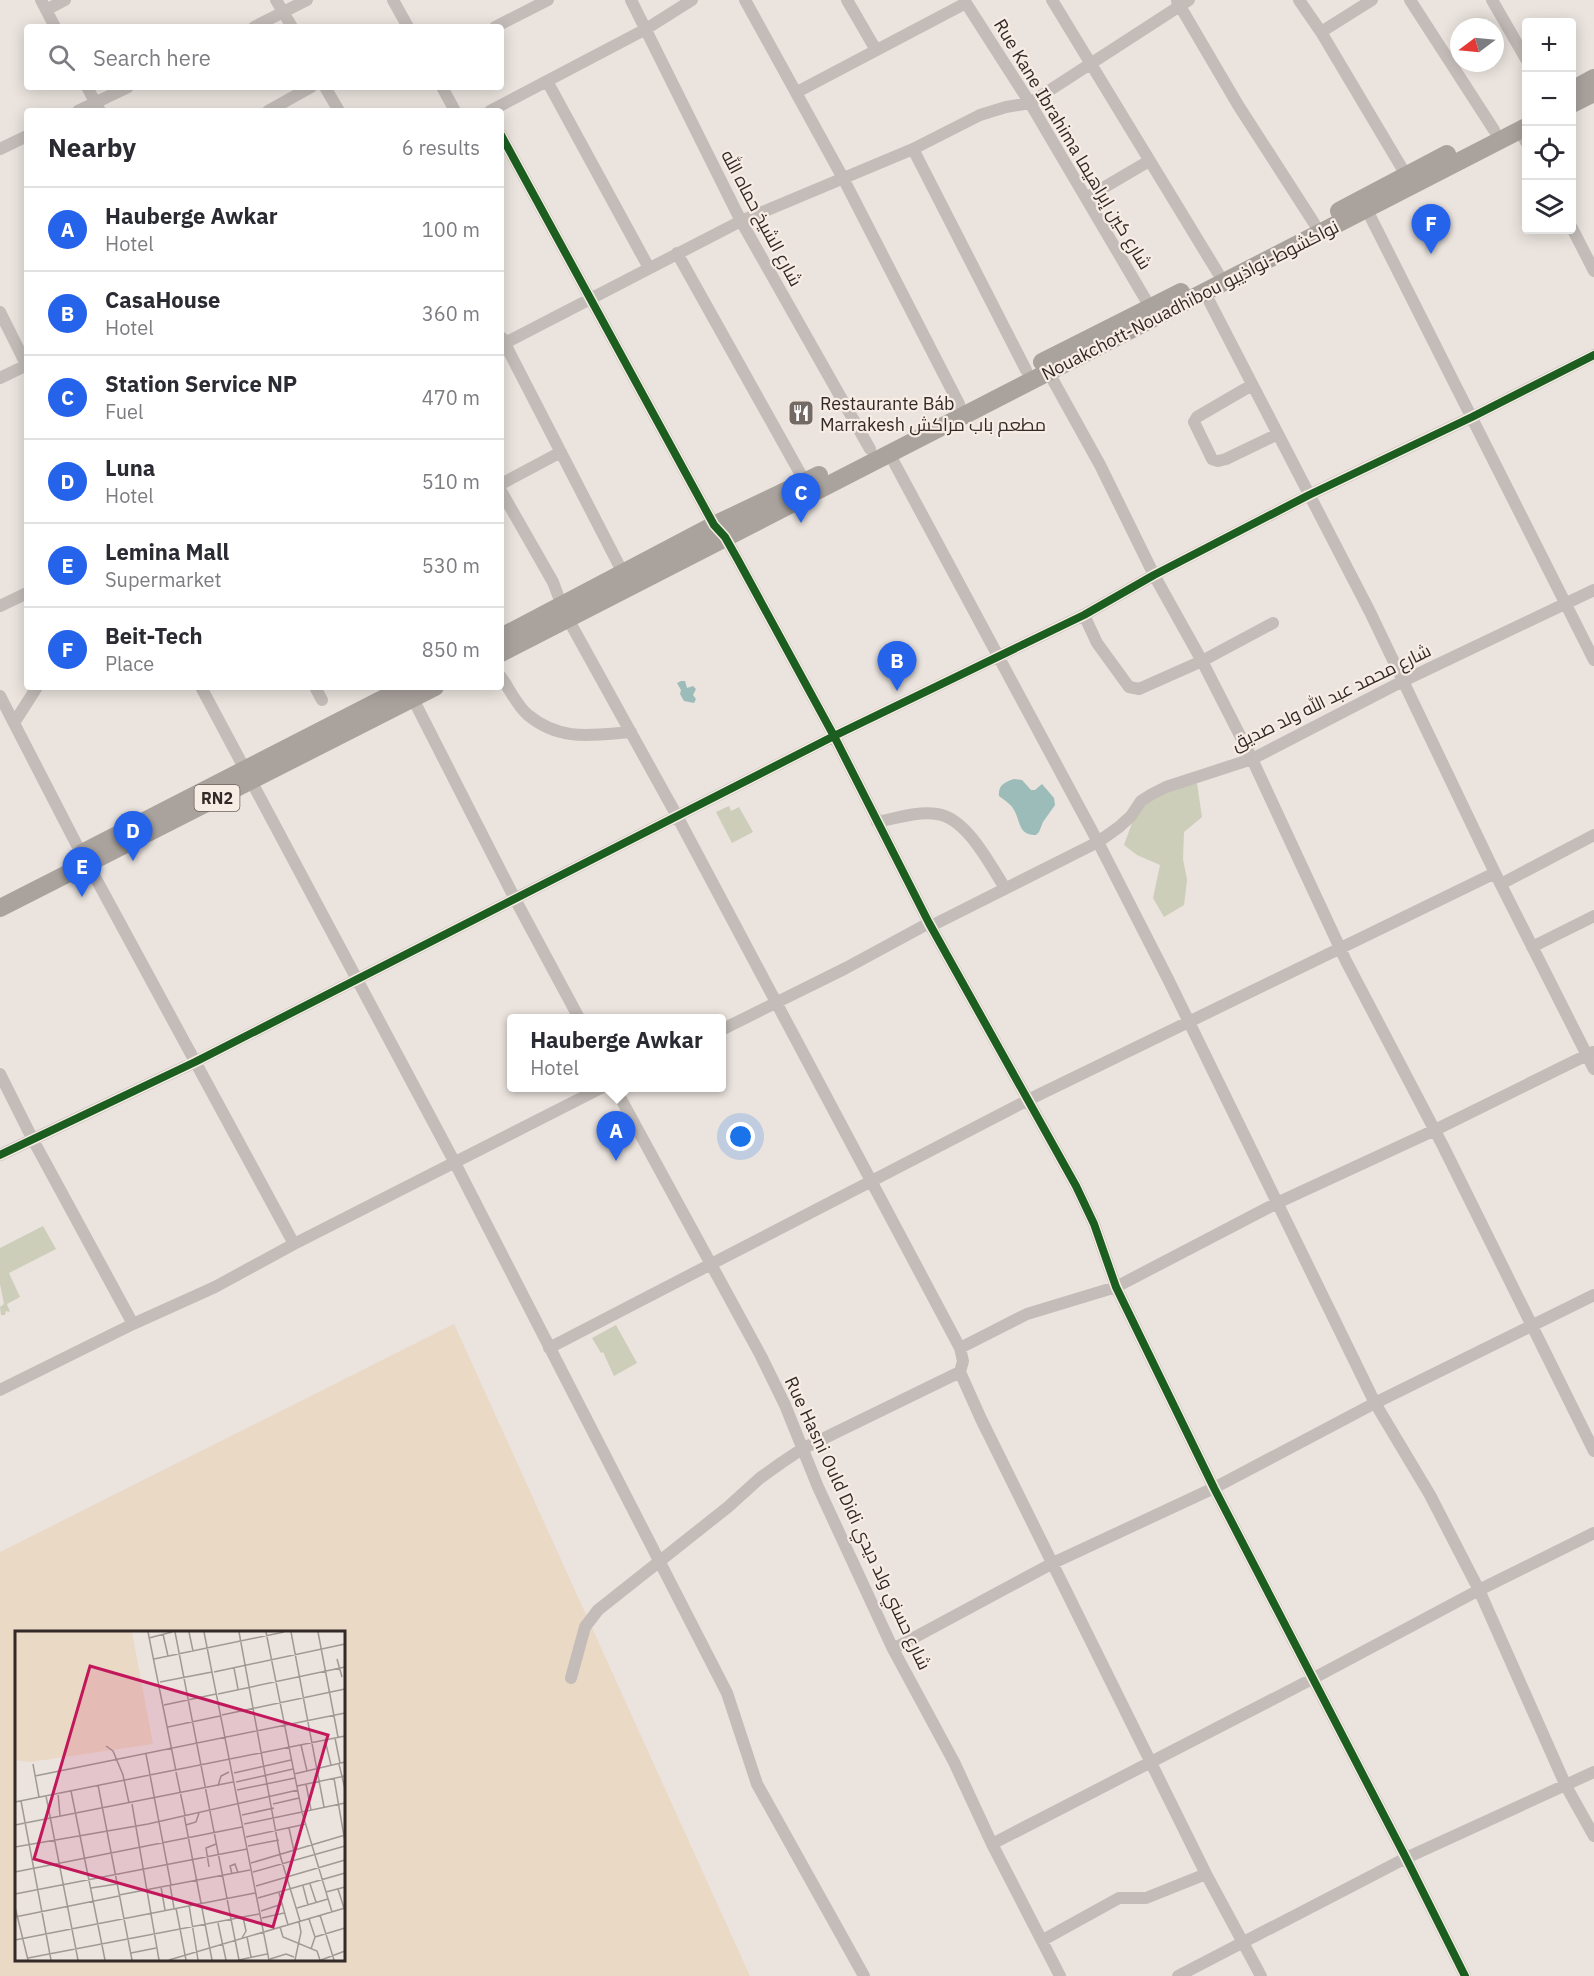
<!DOCTYPE html>
<html lang="en">
<head>
<meta charset="utf-8">
<style>
  :root { --surface:#fff; --page:#f7f7f7; --text:#2b2b33; --muted:#7c7c81; --line:#e1e1e2; --accent:#2563eb }
  body { margin:0; font-family:"IBM Plex Sans",Cairo,sans-serif; background:var(--page); color:var(--text) }
  .controls { position:absolute; right:18px; top:18px; display:grid; overflow:hidden; border-radius:6px; box-shadow:0 3px 15px #0003 }
  .controls button { width:54px; height:54px; display:grid; place-items:center; padding:0; border:0; border-bottom:2px solid var(--line); background:var(--surface); color:var(--text); font:30px sans-serif }
  .compass { position:absolute; left:1450px; top:18px; width:54px; height:54px; border-radius:50%; background:var(--surface); box-shadow:0 3px 15px #0003; rotate:254deg }
  .you { position:absolute; left:741px; top:1137px; width:21px; height:21px; margin:-15px; border:4px solid #fff; border-radius:50%; background:#1a73e8; box-shadow:0 0 0 9px #1a73e833 }
  .badge { display:grid; place-items:center; width:39px; height:39px; border-radius:50%; background:var(--accent); color:#fff; font-size:20px; font-weight:700 }
  .pin { position:absolute; translate:-50% -50px; filter:drop-shadow(0 2px 3px #0008) }
  .pin::after { content:''; position:absolute; top:32px; width:21px; height:18px; background:inherit; clip-path:polygon(0 0,100% 0,50% 100%) }
  .popup { position:absolute; left:507px; top:1014px; width:219px; height:78px; box-sizing:border-box; display:grid; place-content:center; border-radius:6px; background:var(--surface); filter:drop-shadow(0 2px 4px #0005); font-size:20px; white-space:nowrap; color:var(--muted) }
  .popup b { font-size:22px; color:var(--text) }
  .popup::after { content:''; position:absolute; left:50%; top:100%; margin-left:-12px; border:12px solid transparent; border-top-color:var(--surface) }
  .list { margin:0; padding:0; list-style:none }
  h2 { display:flex; justify-content:space-between; align-items:center; height:78px; margin:0; padding:0 24px; font-size:26px }
  h2 small { font-size:20px; font-weight:400; color:var(--muted) }
  .list li { display:grid; grid-template-columns:39px 1fr auto; gap:18px; align-items:center; box-sizing:border-box; height:84px; padding:0 24px; border-top:2px solid var(--line) }
  .list b { display:block; font-size:22px; white-space:nowrap }
  .list p { margin:0; font-size:20px; white-space:nowrap; color:var(--muted) }
  .list em { font-size:20px; font-style:normal; color:var(--muted) }
  .icon { flex:none; width:33px; height:33px; fill:none; stroke:currentColor; stroke-width:2; stroke-linecap:round; stroke-linejoin:round }
  .map { position:relative; flex:none; width:1594px; height:1976px; overflow:hidden }
  .search { position:absolute; background:var(--surface); box-shadow:0 3px 15px #0003; left:24px; top:24px; width:480px; height:66px; display:flex; align-items:center; gap:15px; box-sizing:border-box; padding:0 21px; border-radius:6px; color:var(--muted); font-size:22px }
  .panel { position:absolute; background:var(--surface); box-shadow:0 3px 15px #0003; left:24px; top:108px; width:480px; height:582px; border-radius:6px }
  .map>svg:first-child { display:block }
</style>
</head>
<body>
<div class="map">
<svg width="1594" height="1976" viewBox="0 0 1594 1976">
  <rect width="100%" height="100%" fill="#eae3de"/>
  <path fill="#cdceb9" d="M1197 783 1202 817 1184 832 1183 859 1187 880 1184 905 1164 917 1153 898 1160 865 1137 855 1124 845 1136 812 1154 795Z
    M729 806 731 811 739 807 753 832 732 843 716 812Z
    M43 1226 56 1249 9 1273 20 1297 7 1304 10 1312 6 1311 5 1315H1L0 1307 4 1304 0 1284V1248Z
    M616 1325 637 1363 614 1376 603 1352 601 1353 592 1338Z"/>
  <path fill="#ead9c5" fill-rule="evenodd" d="M454 1324 750 1976H0V1552ZM16 1632H344V1960H16Z"/>
  <path fill="#9bbcb8" d="M681 681H685L687 688 693 686 696 689 693 695 696 699 694 703 684 701 680 694 681 690 677 683Z
    M1014 779 1022 780 1031 790H1035L1042 784 1054 798 1055 805 1043 822 1039 832 1036 835C1018 835 1021 822 1014 810 1011 804 1004 800 999 796 998 785 1005 782 1014 779Z"/>
  <g fill="none" stroke-linecap="round" stroke-linejoin="round">
    <path stroke="#c3bcb8" stroke-width="12" d="M41 0 55 27
      M276 0 292 27
      M393 0 408 27
      M631 0 741 221 870 449
      M745 0 843 178 959 404
      M847 0 876 50
      M964 0 1030 103 1150 307
      M1052 0 1218 273
      M1299 0 1321 32 1406 175
      M1410 0 1494 130
      M1492 0 1526 59
      M1177 1 1238 105 1314 223
      M46 10 65 0
      M254 27 307 0
      M495 27 548 0
      M1321 32 1372 0
      M547 81 649 268
      M87 87 100 111
      M325 87 339 111
      M442 87 455 111
      M797 92 966 3
      M78 111 128 87
      M268 111 311 87
      M490 111 646 29 692 0
      M1520 130 1526 142
      M501 135 714 525 725 537 738 560 834 736 929 923 1076 1186 1094 1224 1116 1287 1214 1488 1406 1858 1465 1976
      M0 149 27 136
      M913 149 1026 370
      M1086 198 1149 161
      M1367 210 1594 660
      M1572 228 1594 271
      M677 253 805 482
      M1205 293 1370 612 1495 873 1594 1069
      M0 312 27 366
      M502 338 623 573
      M501 345 741 221 913 149 980 115 1006 107 1030 103 1189 0
      M1049 373 1100 465 1154 575 1202 661 1252 759 1346 961 1443 1146 1594 1451
      M0 378 27 365
      M1252 385 1197 417 1194 422 1212 459 1218 461 1226 459 1278 434
      M889 453 1098 842 1168 979 1375 1403 1430 1495 1479 1590 1566 1786 1594 1836
      M501 484 561 452
      M501 491 553 582 562 606
      M0 606 27 593
      M1084 615 1097 643 1129 687 1139 689 1202 661 1273 623
      M568 619 677 816 960 1348 963 1361 960 1372 981 1419 1206 1874 1261 1976
      M501 677C509 688 517 706 528 715 561 742 592 735 631 732
      M201 687 455 1163 727 1693 757 1784 864 1976
      M315 687 322 700
      M410 693 515 899 579 1018
      M0 696 81 853
      M14 723 37 687
      M877 822C897 818 918 811 937 814 967 818 990 865 1005 888
      M88 864 294 1244
      M1501 884 1594 835
      M931 926 1098 842 1119 827 1131 816 1141 801 1152 794 1166 787 1252 759 1403 681 1594 590
      M1532 947 1594 916
      M721 1030 846 968 929 923
      M0 1074 32 1138 133 1324
      M615 1088 761 1356 785 1405 818 1487 893 1649 954 1762 992 1844 1060 1976
      M0 1155 195 1062 834 736 1084 615 1154 575 1309 495 1472 417 1594 355
      M549 1348 1028 1100 1495 873
      M960 1348 1027 1314 1116 1287 1277 1203 1435 1130 1593 1052
      M0 1390 133 1324 215 1287 294 1244 601 1088
      M893 1649 1053 1563 1214 1488 1375 1403 1594 1295
      M571 1678 585 1627 598 1610 728 1507 760 1478 781 1463 802 1449 960 1372
      M992 1844 1312 1679 1479 1590 1594 1533
      M1043 1940 1119 1898H1146L1206 1874
      M1178 1976 1406 1858 1594 1772"/>
    <path stroke="#a9a29d" stroke-width="18" d="M1572 90 1594 78
      M1572 104 1594 93
      M1339 211 1447 154
      M1042 362 1181 292
      M501 637 714 525 819 475
      M501 653 1526 127
      M82 853 406 687
      M0 908 435 687"/>
    <g stroke="#f8ede5" stroke-width="11">
      <path id="cycleway" d="M501 135 714 525 725 537 738 560 834 736 929 923 1076 1186 1094 1224 1116 1287 1214 1488 1406 1858 1465 1976
        M0 1155 195 1062 834 736 1084 615 1154 575 1309 495 1472 417 1594 355"/>
    </g>
    <use href="#cycleway" stroke="#1b5e20" stroke-width="8"/>
  </g>
  <defs>
    <g id="restaurant-square" transform="scale(1.35)"><rect x="-9" y="-9" width="18" height="18" rx="4" fill="#736a66" stroke="#f8ede5"/><path d="M-5-6h1v4h1v-4h1v4h1v-4h1v5L-1.5 .5V6h-2V.5L-5-1ZM5-6V6H3V1.5H1.5Q1.5-4 5-6Z" fill="#fff"/></g>
  </defs>
  <g fill-rule="evenodd">
    <use href="#restaurant-square" x="801" y="413"/>
  </g>
  <g text-anchor="middle" dominant-baseline="central" stroke-width="4.5" stroke-linejoin="round" paint-order="stroke">
    <rect fill="#f8ede5" stroke="#6e645f" stroke-width="1.5" x="194.5" y="785" width="45" height="26" rx="4.5"/>
    <g font-size="16" font-weight="bold" fill="#332926">
      <text x="217" y="798">RN2</text>
    </g>
    <g font-size="18" fill="#332926" stroke="#f8ede5">
      <text transform="translate(1073 144) rotate(59)">Rue Kane Ibrahima شارع كين إبراهيما</text>
      <text transform="translate(762 218) rotate(62)">شارع الشيخ حماه الله</text>
      <text transform="translate(1190 300) rotate(-27)">Nouakchott-Nouadhibou نواكشوط-نواذيبو</text>
      <text transform="translate(1331 697) rotate(-26)">شارع محمد عبد الله ولد صديق</text>
      <text transform="translate(858 1523) rotate(65)">Rue Hasni Ould Didi شارع حسني ولد ديدي</text>
    </g>
    <g font-size="18" fill="#332926" stroke="#f8ede5" text-anchor="start">
      <text x="820" y="403">Restaurante Báb<tspan x="820" dy="21">Marrakesh مطعم باب مراكش</tspan></text>
    </g>
  </g>
  <g transform="translate(15 1631)">
    <rect width="330" height="330" fill="#eae3de"/>
    <path d="M0 1H117L138 113 15 131 0 129Z" fill="#ead9c5"/>
    <path fill="none" stroke="#a19994" stroke-width="1.5" d="M133 1 161 140M160 1 224 329M174 1 178 20M189 1 254 329M224 1 265 224 285 290M251 1 287 181 317 281M276 1 309 176M303 1 323 106M148 3 153 25M134 7 157 1M139 28 269 1M322 28 327 46M219 37 223 58M199 41 330 13M145 51 197 41M203 63 330 36M149 74 201 63M207 84 330 58M153 96 205 85M320 107 325 132M310 109 316 134M286 114 292 140M91 115 98 120 108 144 114 172M131 123 156 254M18 133 24 166M324 133 330 158M161 141 170 184M219 142 276 129M279 143 330 131M20 145 330 82M319 147 330 211M221 151 278 138M291 153 296 179M83 154 117 329M203 155 206 145 214 141M282 155 330 145M222 159 280 147M56 160 90 329M43 162 45 185M31 165 63 329M6 170 36 329M0 171 330 105M117 173 144 329M258 173 284 167M169 184 197 329M227 184 259 177M229 193 330 172M0 194 218 151M171 194 181 191 184 182M274 197 279 220M231 206 291 193M233 215 264 209M0 216 133 193 283 159M236 232 330 204M194 236 191 217 201 213M0 241 227 196M238 241 330 215M217 243 215 235 220 233 223 242M295 253 301 271M155 254 159 277M241 255 330 229M288 255 293 274M146 256 150 279M76 257 102 253M323 258 329 277M311 261 330 256M264 262 273 294M0 263 232 218M104 264 235 239M243 267 330 242M174 274 183 329M0 276 13 329M161 277 171 329M282 277 313 268M246 280 267 273M305 284 319 329M0 286 104 265M247 287 269 282M294 288 300 306 296 318M203 292 211 329M265 296 268 306 302 320 305 329M232 306 236 326M300 306 330 297M227 307 231 300 228 286M0 309 240 262M116 322 141 317M13 327 244 283M255 328 271 323 279 326M154 329 330 277M224 329 252 323M280 329 286 301 284 291M306 329 330 320"/>
    <path fill="#c2185b" fill-opacity="0.15" stroke="#c2185b" stroke-width="3" d="M75 35 313 104 258 296 19 228Z"/>
    <rect width="330" height="330" fill="none" stroke="#332926" stroke-width="3"/>
  </g>
</svg>
<div class="controls">
<button>+</button>
<button>−</button>
<button><svg class="icon" aria-label="locate" viewBox="0 0 24 24"><circle cx="12" cy="12" r="6"/><path d="M12 2v4M12 18v4M2 12h4M18 12h4"/></svg></button>
<button><svg class="icon" aria-label="layers" viewBox="0 0 24 24"><path d="M12 4l9 5-9 5-9-5zM3 14l9 5 9-5"/></svg></button>
</div>
<svg class="compass" viewBox="-18 -18 36 36"><path d="M0-13l5 13h-10z" fill="#e53935"/><path d="M0 13l5-13h-10z" fill="#7c7c81"/></svg>
<div class="you"></div>
<div class="pin badge" style="left:616px;top:1161px">A</div>
<div class="popup"><b>Hauberge Awkar</b>Hotel</div>
<div class="pin badge" style="left:897px;top:691px">B</div>
<div class="pin badge" style="left:801px;top:523px">C</div>
<div class="pin badge" style="left:133px;top:861px">D</div>
<div class="pin badge" style="left:82px;top:897px">E</div>
<div class="pin badge" style="left:1431px;top:254px">F</div>
<div class="search"><svg class="icon" aria-label="search" viewBox="0 0 24 24"><circle cx="10" cy="10" r="6"/><path d="M15 15l6 6"/></svg>Search here</div>
<section class="panel">
<h2>Nearby<small>6 results</small></h2>
<ul class="list">
<li><span class="badge">A</span><div><b>Hauberge Awkar</b><p>Hotel</p></div><em>100 m</em></li>
<li><span class="badge">B</span><div><b>CasaHouse</b><p>Hotel</p></div><em>360 m</em></li>
<li><span class="badge">C</span><div><b>Station Service NP</b><p>Fuel</p></div><em>470 m</em></li>
<li><span class="badge">D</span><div><b>Luna</b><p>Hotel</p></div><em>510 m</em></li>
<li><span class="badge">E</span><div><b>Lemina Mall</b><p>Supermarket</p></div><em>530 m</em></li>
<li><span class="badge">F</span><div><b>Beit-Tech</b><p>Place</p></div><em>850 m</em></li>
</ul>
</section>
</div>
</body>
</html>
